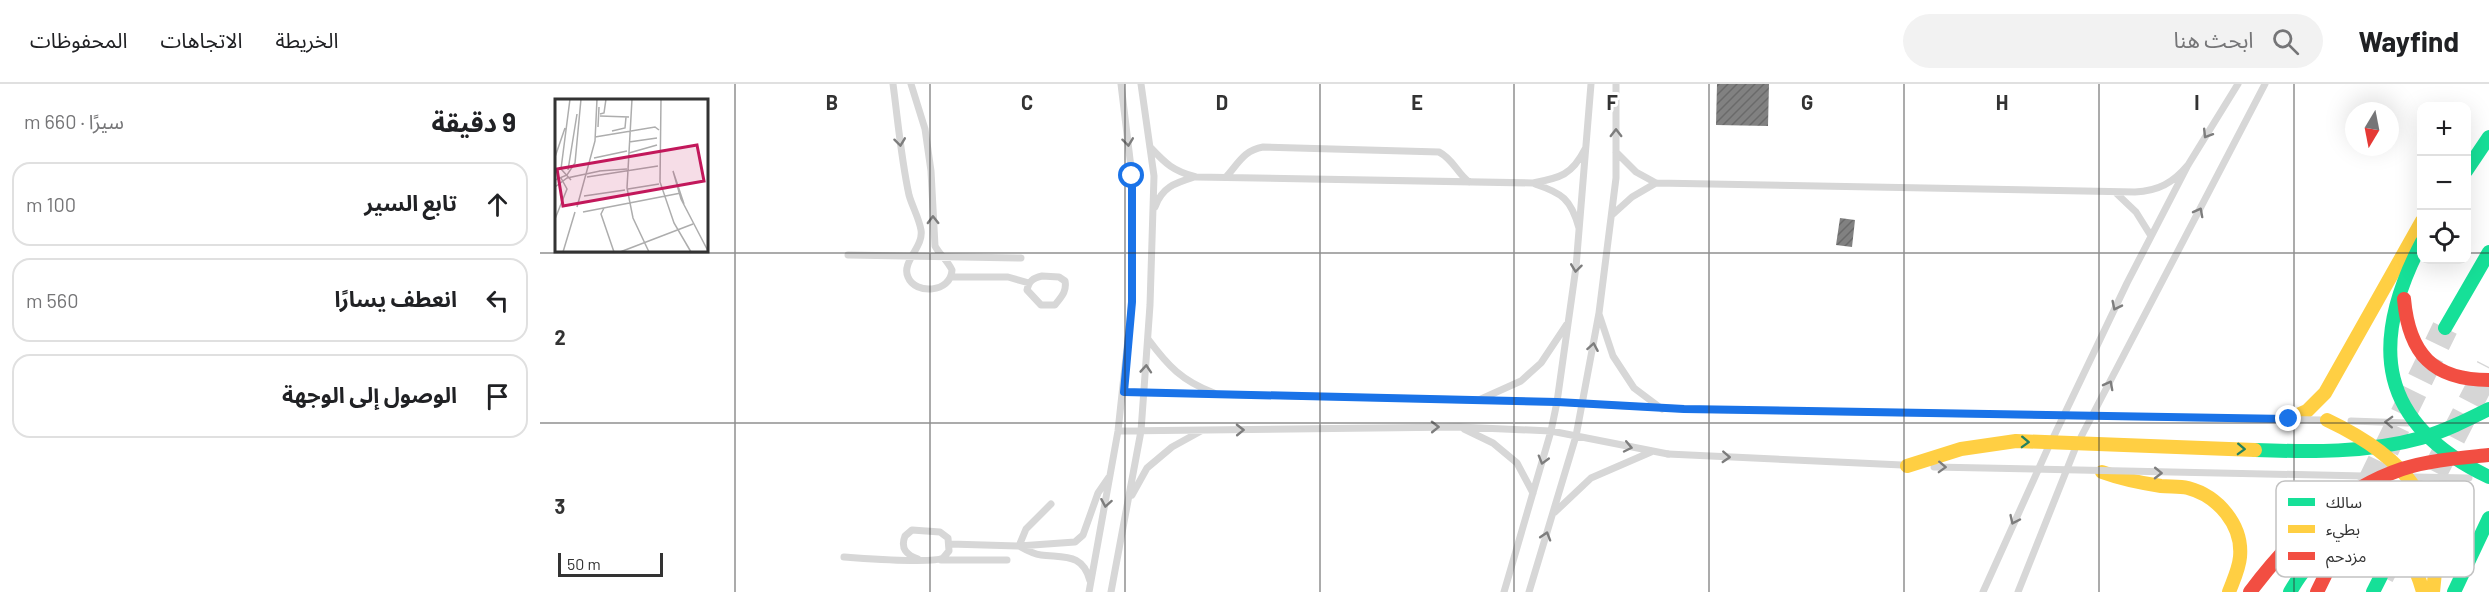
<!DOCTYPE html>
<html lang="ar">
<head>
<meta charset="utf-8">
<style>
  :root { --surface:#fff; --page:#f2f2f2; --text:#202124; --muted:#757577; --line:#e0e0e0 }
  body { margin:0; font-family:Barlow,"Noto Sans Arabic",sans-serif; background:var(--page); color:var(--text); direction:rtl }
  .controls { position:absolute; right:18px; top:18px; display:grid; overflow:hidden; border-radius:12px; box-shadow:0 6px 24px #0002 }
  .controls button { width:54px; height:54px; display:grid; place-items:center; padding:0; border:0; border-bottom:2px solid var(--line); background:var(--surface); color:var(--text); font:30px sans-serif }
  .compass { position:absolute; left:1805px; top:18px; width:54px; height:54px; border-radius:50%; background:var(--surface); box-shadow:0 6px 24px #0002; rotate:190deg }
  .scale { position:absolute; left:18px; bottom:15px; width:105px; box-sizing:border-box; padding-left:6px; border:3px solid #333; border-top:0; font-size:16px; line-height:21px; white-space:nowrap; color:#333; -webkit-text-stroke:4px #fff; paint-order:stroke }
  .stop { position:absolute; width:18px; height:18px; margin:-14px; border:4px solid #1a73e8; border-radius:50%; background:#fff }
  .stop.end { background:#1a73e8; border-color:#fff; box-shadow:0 2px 6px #0008 }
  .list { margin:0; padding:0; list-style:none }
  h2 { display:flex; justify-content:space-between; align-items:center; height:78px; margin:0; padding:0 24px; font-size:26px }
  h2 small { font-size:20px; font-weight:400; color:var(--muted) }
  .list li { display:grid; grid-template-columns:39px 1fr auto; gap:18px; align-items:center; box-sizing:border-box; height:84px; margin:0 12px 12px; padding:0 12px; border:2px solid var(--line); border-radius:18px }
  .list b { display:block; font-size:22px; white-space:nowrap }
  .list em { font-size:20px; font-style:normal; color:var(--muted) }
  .icon { flex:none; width:33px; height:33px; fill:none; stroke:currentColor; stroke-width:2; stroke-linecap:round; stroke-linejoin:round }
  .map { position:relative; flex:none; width:1949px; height:508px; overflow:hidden; direction:ltr }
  header { display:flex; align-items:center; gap:36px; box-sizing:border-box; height:84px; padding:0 30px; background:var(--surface); border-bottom:2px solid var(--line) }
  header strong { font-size:28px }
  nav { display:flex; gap:33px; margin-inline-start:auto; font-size:21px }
  .search { width:420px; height:54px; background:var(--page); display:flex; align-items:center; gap:15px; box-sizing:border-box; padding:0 21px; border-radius:33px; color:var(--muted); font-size:22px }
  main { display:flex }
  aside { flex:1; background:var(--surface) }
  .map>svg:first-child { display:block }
</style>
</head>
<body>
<header>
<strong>Wayfind</strong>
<div class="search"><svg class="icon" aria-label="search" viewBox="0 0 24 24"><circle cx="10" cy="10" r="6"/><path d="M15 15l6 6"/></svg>ابحث هنا</div>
<nav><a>الخريطة</a><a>الاتجاهات</a><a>المحفوظات</a></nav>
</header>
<main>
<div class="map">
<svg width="1949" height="508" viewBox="0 0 1949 508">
  <defs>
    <pattern id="building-hatch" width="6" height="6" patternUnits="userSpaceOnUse" patternTransform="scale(1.5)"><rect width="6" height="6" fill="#818181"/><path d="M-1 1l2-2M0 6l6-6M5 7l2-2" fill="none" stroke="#6a6a6a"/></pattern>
  </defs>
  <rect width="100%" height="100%" fill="#fff"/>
  <path fill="url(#building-hatch)" d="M1177 0H1229L1228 42 1176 41Z
    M1300 134 1315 136 1312 163 1296 161Z"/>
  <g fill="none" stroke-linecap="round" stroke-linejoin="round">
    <path stroke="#d6d6d6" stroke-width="26" stroke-dasharray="26 13" stroke-linecap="butt" d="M1795 471 1905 244
      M1841 492 1949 283"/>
    <path stroke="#d7d7d7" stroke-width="7" d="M353 0C358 37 361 74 369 111 372 122 379 134 381 146 384 163 361 178 368 193 375 211 411 209 412 186 407 176 400 171 395 162L391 87 385 45 371 0
      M610 63C626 80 633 87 656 93L993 99C1020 94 1032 91 1045 65
      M1076 68 1096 88 1116 99 1595 108C1618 107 1633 99 1648 81
      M686 93C698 80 704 66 723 63L899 68C913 75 917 89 929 98
      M995 100C1022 109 1031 115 1039 144
      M1576 109 1596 128 1611 152
      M615 123C622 103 635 99 654 93
      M1072 131 1092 113 1116 99
      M308 171 481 174
      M502 192 519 193 525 197C527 208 521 213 515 221H501L487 206C489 197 493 194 502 192Z
      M412 193H468L489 199
      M1059 230 1073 272 1094 304 1122 325
      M608 255C628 282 642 297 674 309
      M584 308 1017 318 1144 325
      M941 315 981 297 1001 279 1027 240
      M924 345 953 359 977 379 993 409
      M578 347 919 343 1011 347 1128 370
      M1541 353 1725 0
      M1513 354 1587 199 1648 81 1698 0
      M592 411 607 384 632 363 661 347
      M1015 428 1051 394 1111 368
      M410 460 479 462 486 445 511 420
      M304 473C321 474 392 480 403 474 405 472 407 469 409 467L408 454 400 448 372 446 365 452C360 465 367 471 378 475
      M401 476H467
      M550 497C543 469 524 474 501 471 493 470 486 466 479 462L535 458 543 451 558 409 569 393
      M549 508 578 347 592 218V92L581 0
      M571 508 601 347 610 221 614 92 601 0
      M964 508 1011 347 1017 318 1036 183 1051 0
      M989 508 1036 352 1059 229 1076 94V0
      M1443 508 1508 364
      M1478 508 1535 365"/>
    <path stroke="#16e098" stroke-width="14" d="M1926 87 1949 53
      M1905 244 1949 168
      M1750 508C1761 489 1771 473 1795 472
      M1833 508 1841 492
      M1914 508 1949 434"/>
    <path stroke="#ffcf43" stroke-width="14" d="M1749 335 1767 327 1785 309 1882 137
      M1562 388C1581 395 1601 399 1621 402 1630 403 1639 402 1648 404 1678 412 1703 441 1700 473 1699 485 1693 497 1689 508"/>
    <path stroke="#f24e42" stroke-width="14" d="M1777 508 1795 471"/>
    <path stroke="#d7d7d7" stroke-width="7" d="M1144 325 1782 336
      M1811 337 1868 339
      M1128 370 1362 381
      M1394 383 1824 392
      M1874 393 1929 394"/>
    <path stroke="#16e098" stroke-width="14" d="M1882 158C1828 261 1838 340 1949 393
      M1715 366C1770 368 1827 369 1881 354 1905 347 1927 336 1949 325"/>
    <path stroke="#ffcf43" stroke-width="14" d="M1787 336C1865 373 1905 418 1893 508
      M1367 382 1421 365 1476 357 1715 366
      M1770 445C1828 423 1868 451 1883 508"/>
    <path stroke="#f24e42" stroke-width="14" d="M1864 215C1869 270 1893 296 1949 296
      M1710 508C1749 456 1799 406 1862 385 1890 376 1920 374 1949 371"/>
  </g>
  <defs><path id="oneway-chevron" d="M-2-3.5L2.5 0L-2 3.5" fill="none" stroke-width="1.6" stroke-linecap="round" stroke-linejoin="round" transform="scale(1.5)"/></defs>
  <g stroke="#7d7d7d">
    <use href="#oneway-chevron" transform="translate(1076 49) rotate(-90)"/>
    <use href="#oneway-chevron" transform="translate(1667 50) rotate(122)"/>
    <use href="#oneway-chevron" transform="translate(360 58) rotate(83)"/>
    <use href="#oneway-chevron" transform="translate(588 58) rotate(83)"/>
    <use href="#oneway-chevron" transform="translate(1659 128) rotate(-62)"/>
    <use href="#oneway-chevron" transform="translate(393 136) rotate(-91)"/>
    <use href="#oneway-chevron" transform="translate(1036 184) rotate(97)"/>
    <use href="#oneway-chevron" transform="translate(1576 222) rotate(116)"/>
    <use href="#oneway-chevron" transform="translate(1053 263) rotate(-80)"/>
    <use href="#oneway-chevron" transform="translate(606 285) rotate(-86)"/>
    <use href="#oneway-chevron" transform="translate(1569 301) rotate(-62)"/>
    <use href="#oneway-chevron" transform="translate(1849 338) rotate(-178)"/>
    <use href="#oneway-chevron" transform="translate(895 343) rotate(-1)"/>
    <use href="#oneway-chevron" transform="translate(700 346) rotate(-1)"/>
    <use href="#oneway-chevron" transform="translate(1088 363) rotate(12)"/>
    <use href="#oneway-chevron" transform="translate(1186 373) rotate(3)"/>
    <use href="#oneway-chevron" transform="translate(1003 376) rotate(106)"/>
    <use href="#oneway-chevron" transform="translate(1402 383) rotate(2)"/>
    <use href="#oneway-chevron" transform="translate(1618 389) rotate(1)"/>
    <use href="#oneway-chevron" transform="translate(566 419) rotate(100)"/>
    <use href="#oneway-chevron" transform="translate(1474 436) rotate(115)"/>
    <use href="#oneway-chevron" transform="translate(1006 452) rotate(-73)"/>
  </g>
  <g stroke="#268160">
    <use href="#oneway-chevron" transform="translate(1485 358) rotate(2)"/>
    <use href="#oneway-chevron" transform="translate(1701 365) rotate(2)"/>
  </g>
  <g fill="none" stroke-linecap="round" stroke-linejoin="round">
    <path stroke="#1a73e8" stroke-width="8" d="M592 92V218L584 308 1017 318 1144 325 1749 335"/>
  </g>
  <path fill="none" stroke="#333" stroke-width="1.5" stroke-opacity="0.55" d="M195 0V508M390 0V508M585 0V508M780 0V508M974 0V508M1169 0V508M1364 0V508M1559 0V508M1754 0V508M0 169H1882M1926 169H1949M0 339H1949"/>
  <g transform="translate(15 15)">
    <rect width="153" height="153" fill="#fff"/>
    <path fill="none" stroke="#adadad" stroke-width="1.5" d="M15 0 6 70 16 81M77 0 72 89 78 119 94 153M106 0 105 83 119 124 136 153M45 15 49 14 51 0M45 17 74 18M43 28 44 8M57 32 70 29 71 18M40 38 100 28 104 31M74 43 102 39M74 54 102 46M0 58 10 29M39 59 72 52M13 71 22 15M44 72 72 70M32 78 103 67M0 81 12 76 20 64 26 0M0 88 12 79 45 72M73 90 104 85M29 97 70 91M129 105 118 72 126 100 153 152M22 108 40 42 42 0M49 109 46 115 59 153M28 113 126 94M0 120 12 90 6 79M8 153 20 113M65 153 138 125"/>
    <path fill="#c2185b" fill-opacity="0.15" stroke="#c2185b" stroke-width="3" d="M142 46 149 82 8 107 2 70Z"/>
    <rect width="153" height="153" fill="none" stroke="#333" stroke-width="3"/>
  </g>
  <rect x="1736" y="397" width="198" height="96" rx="9" fill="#fff" stroke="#c2c2c2" stroke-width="1.5"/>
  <rect x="1748" y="414" width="27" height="8" fill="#16e098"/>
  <rect x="1748" y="441" width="27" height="8" fill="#ffcf43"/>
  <rect x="1748" y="468" width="27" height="8" fill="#f24e42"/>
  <g font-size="16" fill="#333">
    <text x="1786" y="424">سالك</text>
    <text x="1786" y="451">بطيء</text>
    <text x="1786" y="478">مزدحم</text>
  </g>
  <g font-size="20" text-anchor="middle" font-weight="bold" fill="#333" stroke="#fff" stroke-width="6" stroke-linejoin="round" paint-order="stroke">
    <text x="292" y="26">B</text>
    <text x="487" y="26">C</text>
    <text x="682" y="26">D</text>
    <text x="877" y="26">E</text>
    <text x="1072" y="26">F</text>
    <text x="1267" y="26">G</text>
    <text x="1462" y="26">H</text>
    <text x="1657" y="26">I</text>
    <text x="20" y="261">2</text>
    <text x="20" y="430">3</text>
  </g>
</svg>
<div class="controls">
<button>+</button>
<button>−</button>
<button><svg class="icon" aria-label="locate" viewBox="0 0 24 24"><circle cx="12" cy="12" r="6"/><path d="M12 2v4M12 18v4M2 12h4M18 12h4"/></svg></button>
</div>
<svg class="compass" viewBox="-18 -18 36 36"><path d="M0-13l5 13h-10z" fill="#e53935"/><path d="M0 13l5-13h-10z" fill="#757577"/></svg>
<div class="scale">50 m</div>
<div class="stop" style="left:592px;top:92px"></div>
<div class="stop end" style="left:1749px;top:335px"></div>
</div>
<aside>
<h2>9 دقيقة<small>سيرًا · 660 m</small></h2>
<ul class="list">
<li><svg class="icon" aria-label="ahead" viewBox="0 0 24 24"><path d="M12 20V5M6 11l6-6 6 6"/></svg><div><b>تابع السير</b></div><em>100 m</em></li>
<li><svg class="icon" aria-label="left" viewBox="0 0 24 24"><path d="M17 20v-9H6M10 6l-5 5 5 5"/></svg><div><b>انعطف يسارًا</b></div><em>560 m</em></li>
<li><svg class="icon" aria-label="arrive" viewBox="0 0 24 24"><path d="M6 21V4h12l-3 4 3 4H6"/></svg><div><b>الوصول إلى الوجهة</b></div></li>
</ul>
</aside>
</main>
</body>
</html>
